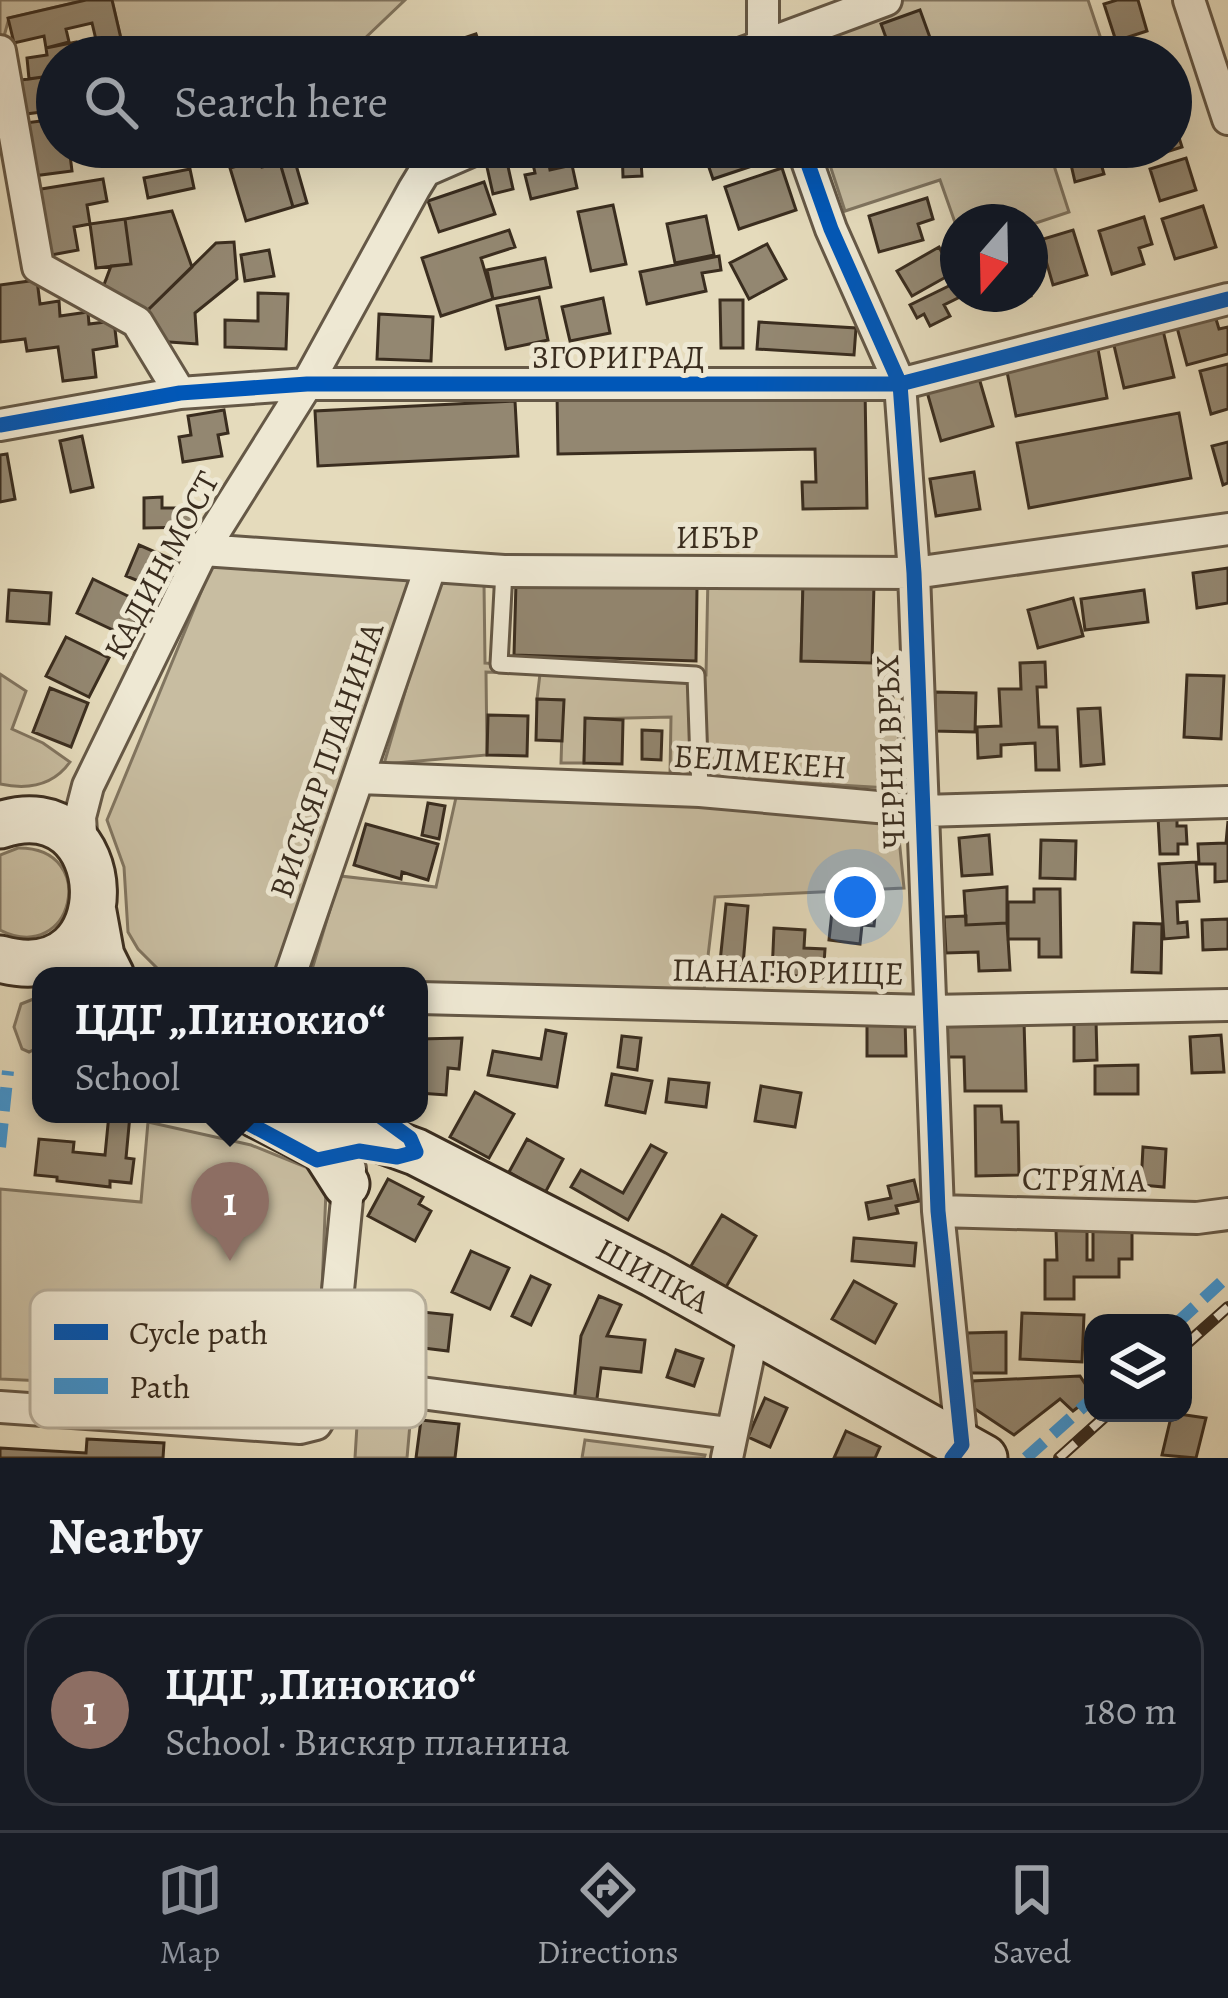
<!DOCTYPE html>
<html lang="en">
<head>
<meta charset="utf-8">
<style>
  :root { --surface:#171b24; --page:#242831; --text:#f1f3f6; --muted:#9ea1a6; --line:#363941; --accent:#8c9099 }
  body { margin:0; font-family:Alegreya,serif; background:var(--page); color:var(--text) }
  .controls { position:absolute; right:36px; bottom:36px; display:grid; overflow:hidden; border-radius:24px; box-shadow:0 12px 48px #0002 }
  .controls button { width:108px; height:108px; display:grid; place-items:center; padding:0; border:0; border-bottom:3px solid var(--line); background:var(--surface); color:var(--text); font:60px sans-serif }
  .compass { position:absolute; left:940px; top:204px; width:108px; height:108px; border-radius:50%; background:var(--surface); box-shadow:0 12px 48px #0002; rotate:200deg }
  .you { position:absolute; left:855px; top:897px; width:42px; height:42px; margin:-30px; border:9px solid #fff; border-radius:50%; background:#1a73e8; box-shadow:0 0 0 18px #1a73e833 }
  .badge { display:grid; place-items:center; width:78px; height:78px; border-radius:50%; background:var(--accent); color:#fff; font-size:39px; font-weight:700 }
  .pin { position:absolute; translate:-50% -99px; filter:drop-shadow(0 3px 6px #0008) }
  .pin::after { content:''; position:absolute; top:63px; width:42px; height:36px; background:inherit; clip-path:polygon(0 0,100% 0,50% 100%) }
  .popup { position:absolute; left:32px; top:967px; width:396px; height:156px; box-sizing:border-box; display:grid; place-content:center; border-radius:24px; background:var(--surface); filter:drop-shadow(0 3px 9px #0005); font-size:39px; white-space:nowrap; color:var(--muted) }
  .popup b { font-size:45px; color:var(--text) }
  .popup::after { content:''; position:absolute; left:50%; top:100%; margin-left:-24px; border:24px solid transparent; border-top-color:var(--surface) }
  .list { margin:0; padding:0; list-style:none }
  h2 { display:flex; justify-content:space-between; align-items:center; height:156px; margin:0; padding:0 48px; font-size:51px }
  h2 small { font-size:39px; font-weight:400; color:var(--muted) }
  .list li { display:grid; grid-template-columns:78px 1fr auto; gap:36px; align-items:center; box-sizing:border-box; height:192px; margin:0 24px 24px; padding:0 24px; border:3px solid var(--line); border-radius:36px }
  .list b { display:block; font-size:45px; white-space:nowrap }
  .list p { margin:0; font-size:39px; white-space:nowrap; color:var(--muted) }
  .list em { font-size:39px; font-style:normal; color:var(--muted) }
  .icon { flex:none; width:66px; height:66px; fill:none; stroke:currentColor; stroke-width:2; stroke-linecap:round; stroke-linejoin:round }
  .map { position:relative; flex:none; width:1228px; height:1458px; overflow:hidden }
  .search { position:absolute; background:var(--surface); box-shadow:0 12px 48px #0002; left:36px; right:36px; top:36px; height:132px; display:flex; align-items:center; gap:30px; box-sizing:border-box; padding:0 42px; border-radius:66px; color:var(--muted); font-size:45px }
  .sheet { height:372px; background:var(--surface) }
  nav { display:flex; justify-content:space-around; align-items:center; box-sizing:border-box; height:168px; border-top:3px solid var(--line); background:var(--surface); font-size:33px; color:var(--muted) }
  nav a { display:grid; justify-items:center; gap:6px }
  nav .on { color:var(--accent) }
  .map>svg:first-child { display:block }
</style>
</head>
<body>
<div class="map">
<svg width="1228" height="1458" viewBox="0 0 1228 1458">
  <rect width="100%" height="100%" fill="#e5dbbc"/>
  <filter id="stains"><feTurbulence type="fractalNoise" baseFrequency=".00167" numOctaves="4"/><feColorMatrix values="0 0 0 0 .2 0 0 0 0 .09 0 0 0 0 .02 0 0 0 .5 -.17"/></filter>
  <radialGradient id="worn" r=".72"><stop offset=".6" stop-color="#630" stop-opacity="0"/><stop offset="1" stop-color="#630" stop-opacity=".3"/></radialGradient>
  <path fill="#c8bda1" stroke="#817560" stroke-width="3" d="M0 0H86L9 18 0 51Z
    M112 0H405L362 41 369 57H135L122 43Z
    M899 0H1088L1107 57H794L787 37Z
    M824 147H1048L1069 212 1030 225 958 222V231L940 180 845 211Z
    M213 563 415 574 276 976H165L138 949 128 932 124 867 107 820Z
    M708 575 803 582 801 661 888 662 906 789 670 775 671 717 586 719 584 763H561L563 700 537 699 540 674 486 672 487 755 384 764 437 582 484 583 485 663 706 675Z
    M0 674 26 691 12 729 43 743 70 762C53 786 28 790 0 784Z
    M457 793 897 818 904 888 715 897 704 990 419 986V976H310L340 876 436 887Z
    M18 848C101 847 73 967 0 930V855Z
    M41 996V1046L29 1052 22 1049 14 1027 21 1004Z
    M148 1122 251 1145 323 1174 326 1190 321 1314 303 1331 139 1320 134 1385 0 1379V1189L141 1202Z
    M358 1409 411 1413 407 1458H355Z
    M585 1440 705 1455 704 1458H582Z"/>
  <path fill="#938771" stroke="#3a2d1f" stroke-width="3" d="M86 0H112L122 43 98 48 92 23 66 29 69 42 46 48 44 36 14 43 8 18Z
    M1117 0H1138L1147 31 1116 41 1104 4Z
    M920 10 937 57H893L881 24Z
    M476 34 482 51 495 47 498 57H457L452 42Z
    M76 42 77 57H57V75L29 79 27 58 47 55 46 48Z
    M431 45 434 57H395Z
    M57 75V110L26 114 21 80Z
    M1171 112 1182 147 1150 157 1147 147H1171Z
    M57 119V147H69L72 171 33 176 25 123Z
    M126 147H157L159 160 130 166Z
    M622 147H640L642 176 623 177Z
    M702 147H756L752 148 758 164 713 179Z
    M1098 153 1104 174 1075 182 1070 160Z
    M294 158 307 203 293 207 280 163Z
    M1186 158 1196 190 1160 201 1150 169Z
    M260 160 262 167 280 163 293 207 246 221 230 168Z
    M548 160 550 170 572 165 577 188 531 199 525 175 535 173 533 164Z
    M507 162 513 189 493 194 487 167Z
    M782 168 796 210 739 229 725 187Z
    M190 169 194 188 148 198 144 178Z
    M103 179 107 201 87 205 90 224 74 227 78 250 46 256 35 190Z
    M484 182 495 214 439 232 428 201Z
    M927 198 933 219 918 224 923 240 879 252 869 216Z
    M613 205 626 264 591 271 578 212Z
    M1203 206 1216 247 1175 259 1162 219Z
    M172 211 192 267 145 313 102 290 111 266 131 264 125 219Z
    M706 216 714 255 675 263 667 224Z
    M1144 217 1152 244 1139 248 1144 264 1112 274 1099 231Z
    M125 219 131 264 96 268 90 224Z
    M509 230 515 247 481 258 493 299 441 316 422 258Z
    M1073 230 1087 275 1053 285 1040 240Z
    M234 242 237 279 195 313 197 344 155 341 145 313 216 243Z
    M767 244 786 279 749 299 730 263Z
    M939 247 953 273 912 296 897 271Z
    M269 250 274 276 245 281 241 255Z
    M719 256 721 270 702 273 706 291 647 304 640 272Z
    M545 258 551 287 493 299 487 270Z
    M37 280 40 304 59 301 60 316 88 312 89 324 114 321 117 346 93 350 96 377 63 381 58 347 27 351 25 339 0 342V285Z
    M957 282 958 294 964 295 944 305 950 316 930 326 924 314 917 318 910 305Z
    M1030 292 1031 296 989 308 985 294Z
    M258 293 288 294 286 349 225 347V320L258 321Z
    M539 297 548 340 506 349 497 306Z
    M603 298 610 333 570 341 562 307Z
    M720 300H743V348H721Z
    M1213 309 1219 329 1228 327V354L1187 365 1175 320Z
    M379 314 433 317 431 361 377 359Z
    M759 322 856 328 854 355 757 349Z
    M1162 326 1174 377 1124 388 1112 337Z
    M1098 349 1107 398 1016 416 1006 367Z
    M1228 364V409L1211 414 1200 371Z
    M979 378 993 426 941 441 927 392Z
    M865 388 867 508 803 509 802 482H816L815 449 558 454 557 394Z
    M515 401 518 456 318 466 315 411Z
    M224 410 228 433 218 435 222 456 183 462 179 437 191 435 188 416Z
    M1179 413 1191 478 1029 508 1017 443Z
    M82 436 93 487 71 492 60 441Z
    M1228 442V483L1223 485 1212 446Z
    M7 454 15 499 0 502V455Z
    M974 472 980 509 936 516 930 479Z
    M162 497V508H194L195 527 144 528V498Z
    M139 545 176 561 163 591 126 576Z
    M1228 568V603L1197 608 1193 573Z
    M93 579 144 604 128 637 77 613Z
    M803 582 874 584 872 663 801 661Z
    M516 583 697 588 696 661 514 655Z
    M9 590 51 593 49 624 7 621Z
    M1144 590 1148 622 1085 630 1081 599Z
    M1073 598 1083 636 1038 648 1028 610Z
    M66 637 109 658 89 697 46 676Z
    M1045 662 1046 687H1037L1039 727H1057L1059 770H1036L1035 743 1001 745V756L978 758 977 727 1001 726 999 689H1021L1020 663Z
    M1187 675 1224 676 1221 739 1184 737Z
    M50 688 88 703 71 747 33 732Z
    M935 692 976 693 975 732 934 731Z
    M537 699 564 700 562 741 536 740Z
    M1100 708 1104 764 1081 766 1078 709Z
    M488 715 528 716 527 756 487 755Z
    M585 718 623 720 622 764 584 763Z
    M642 730 662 731 661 760 642 759Z
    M428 803 445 806 439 839 422 835Z
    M1158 817H1177V826H1186L1187 844H1178V854H1160Z
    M1228 821V881L1215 882V864H1199L1198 844 1226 843Z
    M366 824 438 844 428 880 402 872 401 879 354 865Z
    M989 835 992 874 962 876 959 838Z
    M1041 840 1076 841 1075 879 1040 878Z
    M1196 862 1199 901 1177 902 1178 923 1187 922 1188 937 1164 939 1159 864Z
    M1007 887V923L966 925 964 891Z
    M1034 889H1060L1061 957H1039V939H1008V902H1034Z
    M833 902 876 906 874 926 862 925 860 944 829 940Z
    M726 904 748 906 743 965 720 962Z
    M966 916V925L1007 923 1010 970 979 971 978 952 946 953 944 917Z
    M1228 919V949L1203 950 1202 920Z
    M1134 923 1162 924 1161 973 1132 972Z
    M774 928 805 930 804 948 825 949 823 978 772 974Z
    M905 1019 906 1056H867V1020Z
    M1096 1020 1097 1060 1074 1061V1021Z
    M1024 1021 1026 1091H965L964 1057H947L946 1022Z
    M546 1030 566 1034 557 1087 488 1075 493 1051 541 1059Z
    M1221 1035 1224 1072 1192 1073 1190 1037Z
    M622 1036 641 1038 637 1070 618 1067Z
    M462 1038 459 1069 448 1068 446 1095 419 1093V1039Z
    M1138 1065V1094H1095V1066Z
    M612 1074 652 1081 645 1113 606 1105Z
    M669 1079 709 1083 706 1107 666 1102Z
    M761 1086 801 1093 795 1127 755 1121Z
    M475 1092 514 1114 489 1158 450 1137Z
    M975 1106H1001L1002 1122H1018L1019 1175 976 1176Z
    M109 1114 130 1115 126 1158 134 1159 131 1183 110 1181V1187L57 1181V1177L35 1175 39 1139 74 1142 73 1152 105 1155Z
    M527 1139 563 1159 545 1193 509 1172Z
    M651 1145 666 1153 628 1220 571 1187 581 1170 623 1193Z
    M1143 1147 1166 1149 1164 1187 1141 1185Z
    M1081 1167 1119 1169 1118 1187 1080 1185Z
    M388 1179 423 1197 419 1204 431 1211 415 1241 368 1216Z
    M914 1180 919 1201 896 1206 898 1213 869 1219 866 1203 891 1198 888 1186Z
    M722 1215 756 1236 726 1287 691 1266Z
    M1056 1230H1087V1260H1093V1230H1132V1259H1119V1277H1074V1299H1045V1260H1057Z
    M854 1238 916 1243 914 1266 852 1261Z
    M471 1251 509 1268 490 1309 452 1292Z
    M531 1276 550 1285 531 1325 512 1316Z
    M854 1281 896 1304 875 1343 832 1319Z
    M599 1296 621 1305 607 1336 645 1340 641 1372 601 1368 596 1406 574 1403 581 1336Z
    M378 1297 424 1301 422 1312 452 1315 448 1351 374 1342Z
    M1022 1313 1084 1315 1082 1362 1020 1359Z
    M138 1320 303 1331 299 1397 242 1389V1400L209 1398 210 1390 134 1385Z
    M1006 1332V1373H967V1333Z
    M676 1350 703 1359 694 1386 667 1377Z
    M1080 1376 1093 1396 1073 1411 1060 1399 1014 1435 972 1407V1381Z
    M765 1398 787 1408 770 1447 748 1437Z
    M1172 1413 1206 1418 1196 1458 1162 1455Z
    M421 1420 459 1424 455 1458H416Z
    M846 1431 880 1447 875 1458H834Z
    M87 1439 164 1443 163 1458H0V1448L86 1453Z"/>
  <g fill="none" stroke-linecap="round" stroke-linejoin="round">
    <g stroke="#655846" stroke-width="21">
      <path id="lane" d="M504 571 499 664 696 675 700 791"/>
    </g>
    <g stroke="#655846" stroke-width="36">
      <path id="street" d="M763 0V46L767 57
        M1189 0 1228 119
        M0 51 38 267 137 322 180 393
        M732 57 886 0
        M802 147 831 229 900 384 914 573 938 1211 962 1445
        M0 425 180 393 307 384H900L1228 299
        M203 550 504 571 914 573 1228 529
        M359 778 700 791 922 811 1228 802
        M82 849 80 817 88 786 203 550 307 384 414 189 425 171 480 147
        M290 976 430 568
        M419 998 930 1011 1228 1005
        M938 1211 1197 1218 1228 1214
        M329 1381 729 1433
        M0 1407 300 1428 316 1424 324 1411 329 1381 350 1169
        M727 1458 754 1329"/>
    </g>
    <g stroke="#3a2d1f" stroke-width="51">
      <path id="secondary" d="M0 825C120 784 129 995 0 959
        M93 912 101 956 111 976
        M256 1114 323 1148 346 1184
        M312 1114 416 1152 654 1274 984 1458"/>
    </g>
    <use href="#lane" stroke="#eee8d3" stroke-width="15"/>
    <use href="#street" stroke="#eee8d3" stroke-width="30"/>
    <use href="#secondary" stroke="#eee8d3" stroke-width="45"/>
    <g stroke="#3a2d1f" stroke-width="12">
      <path id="rail" d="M1183 1347 1228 1307
        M1059 1458 1109 1413"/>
    </g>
    <use href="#rail" stroke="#eee8d3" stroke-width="8" stroke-dasharray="22" stroke-linecap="butt"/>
    <path stroke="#3e96d5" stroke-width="12" stroke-dasharray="24 12" stroke-linecap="butt" d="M0 1147 8 1071
      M1177 1323 1228 1276
      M1026 1458 1093 1398"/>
    <g stroke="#eee8d3" stroke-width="22">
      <path id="cycleway" d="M802 147 831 229 900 384 914 573 938 1211 962 1445 952 1458
        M0 425 180 393 307 384H900L1228 299
        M231 1114 317 1160 359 1151 397 1157 416 1152 410 1138 377 1114"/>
    </g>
    <use href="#cycleway" stroke="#0057b8" stroke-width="15"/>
  </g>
  <g text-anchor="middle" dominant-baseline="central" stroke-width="10" stroke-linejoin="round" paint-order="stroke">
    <g font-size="33" fill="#3a2d1f" stroke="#eee8d3">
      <text x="618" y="356">ЗГОРИГРАД</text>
      <text x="717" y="536">ИБЪР</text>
      <text transform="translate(161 565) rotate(-62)">КАДИН МОСТ</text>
      <text transform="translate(890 752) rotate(-92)">ЧЕРНИ ВРЪХ</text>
      <text transform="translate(326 760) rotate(-71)">ВИСКЯР ПЛАНИНА</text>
      <text transform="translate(760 761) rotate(4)">БЕЛМЕКЕН</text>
      <text transform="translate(788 971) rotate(1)">ПАНАГЮРИЩЕ</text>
      <text transform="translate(1084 1179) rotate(1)">СТРЯМА</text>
      <text transform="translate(653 1275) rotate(28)">ШИПКА</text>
    </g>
  </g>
  <rect x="30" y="1290" width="396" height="138" rx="18" fill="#eee8d3" stroke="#b8b09d" stroke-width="3"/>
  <rect x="54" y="1324" width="54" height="16" fill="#0057b8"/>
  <rect x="54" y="1378" width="54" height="16" fill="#3e96d5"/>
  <g font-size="33" fill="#3a2d1f">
    <text x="129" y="1344">Cycle path</text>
    <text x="129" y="1398">Path</text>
  </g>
  <rect width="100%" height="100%" filter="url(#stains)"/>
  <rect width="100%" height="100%" fill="url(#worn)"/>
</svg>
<div class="controls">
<button><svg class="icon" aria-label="layers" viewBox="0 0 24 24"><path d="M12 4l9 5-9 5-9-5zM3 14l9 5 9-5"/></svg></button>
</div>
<svg class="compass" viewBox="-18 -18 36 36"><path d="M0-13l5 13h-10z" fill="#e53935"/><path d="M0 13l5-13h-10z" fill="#9ea1a6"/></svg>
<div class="you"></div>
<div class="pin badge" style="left:230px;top:1261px;background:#8d6e63">1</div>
<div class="popup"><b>ЦДГ „Пинокио“</b>School</div>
<div class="search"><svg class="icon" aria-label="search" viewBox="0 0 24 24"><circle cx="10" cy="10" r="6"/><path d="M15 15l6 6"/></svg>Search here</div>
</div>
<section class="sheet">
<h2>Nearby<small></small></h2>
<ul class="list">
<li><span class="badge" style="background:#8d6e63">1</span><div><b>ЦДГ „Пинокио“</b><p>School · Вискяр планина</p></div><em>180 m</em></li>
</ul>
</section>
<nav>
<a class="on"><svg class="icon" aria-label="map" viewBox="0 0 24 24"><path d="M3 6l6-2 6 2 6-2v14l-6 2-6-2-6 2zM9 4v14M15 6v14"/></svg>Map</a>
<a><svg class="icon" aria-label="directions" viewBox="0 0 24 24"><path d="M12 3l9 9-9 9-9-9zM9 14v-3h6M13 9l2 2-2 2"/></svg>Directions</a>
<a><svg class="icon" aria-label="saved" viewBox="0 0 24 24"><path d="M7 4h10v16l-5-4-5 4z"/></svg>Saved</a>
</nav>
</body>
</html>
